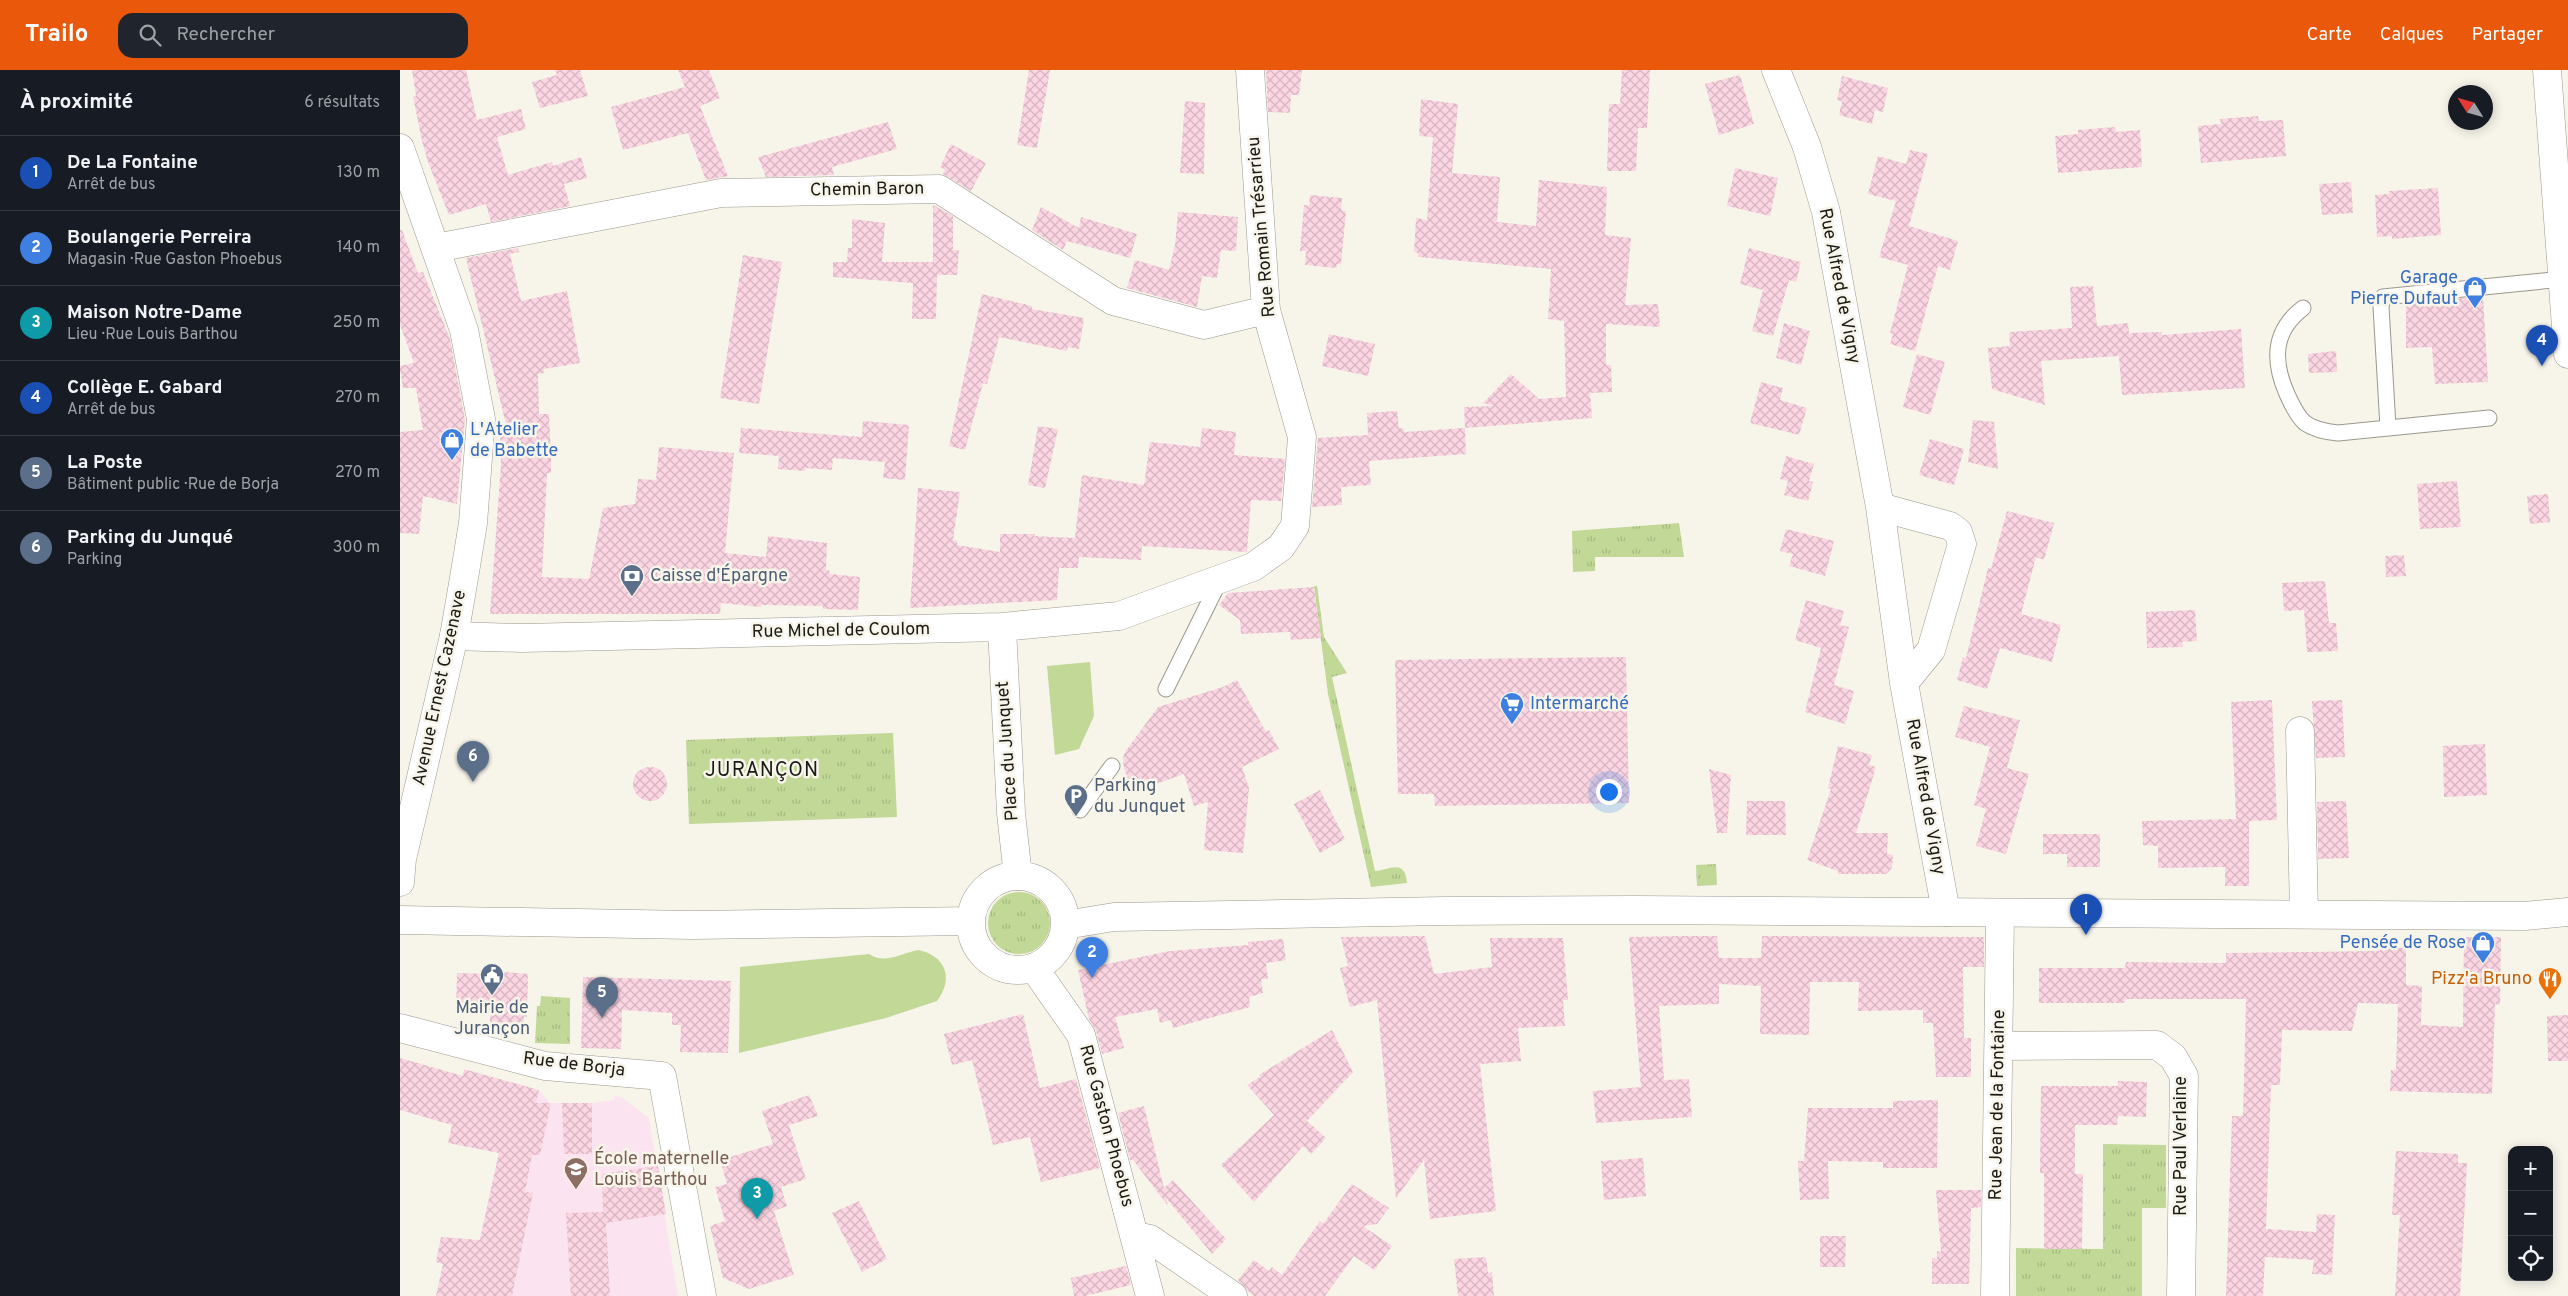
<!DOCTYPE html>
<html lang="fr">
<head>
<meta charset="utf-8">
<style>
  :root { --surface:#171b24; --page:#20242c; --text:#f1f3f6; --muted:#9ea1a6; --line:#363941; --accent:#ea580c }
  body { margin:0; font-family:Overpass,sans-serif; background:var(--page); color:var(--text) }
  .controls { position:absolute; right:15px; bottom:15px; display:grid; overflow:hidden; border-radius:10px; box-shadow:0 2px 12px #0003 }
  .controls button { width:45px; height:45px; display:grid; place-items:center; padding:0; border:0; border-bottom:1px solid var(--line); background:var(--surface); color:var(--text); font:25px sans-serif }
  .compass { position:absolute; left:2048px; top:15px; width:45px; height:45px; border-radius:50%; background:var(--surface); box-shadow:0 2px 12px #0003; rotate:307deg }
  .you { position:absolute; left:1208px; top:721px; width:18px; height:18px; margin:-12px; border:4px solid #fff; border-radius:50%; background:#1a73e8; box-shadow:0 0 0 8px #1a73e833 }
  .badge { display:grid; place-items:center; width:32px; height:32px; border-radius:50%; background:var(--accent); color:#fff; font-size:16px; font-weight:700 }
  .pin { position:absolute; translate:-50% -41px; filter:drop-shadow(0 1px 2px #0008) }
  .pin::after { content:''; position:absolute; top:26px; width:18px; height:15px; background:inherit; clip-path:polygon(0 0,100% 0,50% 100%) }
  .list { margin:0; padding:0; list-style:none }
  h2 { display:flex; justify-content:space-between; align-items:center; height:65px; margin:0; padding:0 20px; font-size:21px }
  h2 small { font-size:16px; font-weight:400; color:var(--muted) }
  .list li { display:grid; grid-template-columns:32px 1fr auto; gap:15px; align-items:center; box-sizing:border-box; height:75px; padding:0 20px; border-top:1px solid var(--line) }
  .list b { display:block; font-size:19px; white-space:nowrap }
  .list p { margin:0; font-size:16px; white-space:nowrap; color:var(--muted) }
  .list em { font-size:16px; font-style:normal; color:var(--muted) }
  .icon { flex:none; width:28px; height:28px; fill:none; stroke:currentColor; stroke-width:2; stroke-linecap:round; stroke-linejoin:round }
  .map { position:relative; flex:none; width:2168px; height:1226px; overflow:hidden }
  header { display:flex; align-items:center; gap:30px; box-sizing:border-box; height:70px; padding:0 25px; background:var(--accent); color:#fff }
  header strong { font-size:24px }
  nav { display:flex; gap:28px; margin-inline-start:auto; font-size:18px }
  .search { width:350px; height:45px; background:var(--page); display:flex; align-items:center; gap:12px; box-sizing:border-box; padding:0 18px; border-radius:15px; color:var(--muted); font-size:19px }
  main { display:flex }
  aside { flex:1; background:var(--surface) }
  .map>svg:first-child { display:block }
</style>
</head>
<body>
<header>
<strong>Trailo</strong>
<div class="search"><svg class="icon" aria-label="search" viewBox="0 0 24 24"><circle cx="10" cy="10" r="6"/><path d="M15 15l6 6"/></svg>Rechercher</div>
<nav><a>Carte</a><a>Calques</a><a>Partager</a></nav>
</header>
<main>
<aside>
<h2>À proximité<small>6 résultats</small></h2>
<ul class="list">
<li><span class="badge" style="background:#1a4fb4">1</span><div><b>De La Fontaine</b><p>Arrêt de bus</p></div><em>130 m</em></li>
<li><span class="badge" style="background:#3f7fe0">2</span><div><b>Boulangerie Perreira</b><p>Magasin · Rue Gaston Phoebus</p></div><em>140 m</em></li>
<li><span class="badge" style="background:#0f9aa8">3</span><div><b>Maison Notre-Dame</b><p>Lieu · Rue Louis Barthou</p></div><em>250 m</em></li>
<li><span class="badge" style="background:#1a4fb4">4</span><div><b>Collège E. Gabard</b><p>Arrêt de bus</p></div><em>270 m</em></li>
<li><span class="badge" style="background:#5c6f8a">5</span><div><b>La Poste</b><p>Bâtiment public · Rue de Borja</p></div><em>270 m</em></li>
<li><span class="badge" style="background:#5c6f8a">6</span><div><b>Parking du Junqué</b><p>Parking</p></div><em>300 m</em></li>
</ul>
</aside>
<div class="map">
<svg width="2168" height="1226" viewBox="0 0 2168 1226">
  <defs>
    <pattern id="grass-tufts" width="24" height="20" patternUnits="userSpaceOnUse" patternTransform="scale(1.25)"><rect width="24" height="20" fill="#c1d897"/><path d="M3 7l-1-3M5 7V3M7 7l1-3M15 17l-1-3M17 17v-4M19 17l1-3" fill="none" stroke="#a5b981"/></pattern>
    <pattern id="building-cross-hatch" width="8" height="8" patternUnits="userSpaceOnUse" patternTransform="scale(1.25)"><rect width="8" height="8" fill="#fbd5e2"/><path d="M0 0l8 8M0 8l8-8" fill="none" stroke="#d7b6c1"/></pattern>
  </defs>
  <rect width="100%" height="100%" fill="#f7f5ea"/>
  <path fill="#fbe4ef" d="M114 1013 139 1020 150 1033H192L214 1030V1026L221 1027 249 1048 278 1226H67Z"/>
  <path fill="url(#grass-tufts)" d="M1279 453 1284 487H1195V501L1173 502 1172 461Z
    M914 516H917L924 567 947 603 932 607 975 801C990 800 1005 788 1007 813L971 817 928 624Z
    M493 663 497 747 289 754 286 670Z
    M1316 794 1317 815 1297 816 1296 795Z
    M588 853a31 31 0 1 1 62 0a31 31 0 1 1-62 0Z
    M141 926 170 928V974L135 973 137 936H140Z
    M1703 1074 1766 1075V1138H1742V1226H1616V1178L1703 1179Z"/>
  <path fill="#c1d897" d="M690 592 694 646 679 679 655 685 647 596Z
    M518 880C546 886 554 908 537 931L486 948 339 983 340 897 469 884C484 895 502 883 518 880Z"/>
  <path fill="url(#building-cross-hatch)" d="M12 0H66L77 50 121 39 126 59 97 67 108 105 152 92 153 96 181 87 187 108 164 114 170 136 91 152 86 134 49 145 28 92 22 71 13 27 16 26Z
    M155 0H180L188 26 140 38 132 12 157 5Z
    M278 0H309L320 28 300 36 328 106 306 110 288 63 223 80 211 37 285 17Z
    M629 0H650L637 78 617 75Z
    M866 0H902L899 25H891L890 43 868 42Z
    M1222 0H1250L1247 58H1238L1236 101H1207L1209 34H1220Z
    M1340 5 1354 54 1319 65 1305 14Z
    M1442 6 1488 18 1483 42 1475 40 1472 54 1439 45 1442 31 1437 30Z
    M1021 29 1058 34 1052 103 1100 107 1097 152 1136 156 1139 110 1207 117 1205 165 1231 168 1225 235 1258 234 1260 257 1206 254V295H1211L1212 322 1190 323 1192 348 1065 358 1066 384 969 391 971 415 941 417 942 435 912 437 918 368 968 365 967 343 997 341 999 358 1004 359V362L1065 358 1064 337 1094 336 1083 333 1111 304 1139 329 1166 327 1164 251 1148 249 1151 199 1018 187V183L1014 182 1016 148 1027 150 1033 67 1019 66Z
    M785 31 805 33 804 104 780 103Z
    M1858 46 1859 51 1883 50 1886 86 1801 93 1798 56 1821 54 1820 49Z
    M488 52 497 79 432 97 434 105 366 107 358 87Z
    M1715 57 1716 62 1740 60 1742 97 1658 103 1655 66 1678 64V60Z
    M551 74 586 93 571 121 543 104 545 100 540 97Z
    M1510 80 1528 84 1509 156 1558 171 1550 200 1538 196 1515 281 1490 274 1493 264 1490 263 1508 195 1479 187 1496 131 1468 124 1478 86 1506 94Z
    M1335 98 1378 108 1370 146 1327 136Z
    M1951 112 1953 143 1922 145 1919 114Z
    M2038 118 2041 165 1992 169V166L1977 167 1975 125 1989 124V121Z
    M910 125 942 128 941 140 946 141 941 194H937L936 198 905 195 906 181H900L904 135 909 136Z
    M533 135 553 146V180H559L557 205H537L536 249H512L513 213 433 207V192H447L448 178H452V149L485 153 482 192H533Z
    M641 137 679 158 681 147 737 164 730 188 667 171 663 180 632 160Z
    M778 142 838 147 836 181 821 180 817 208 802 206 797 237 727 218 735 190 769 200 775 175Z
    M0 160H2L18 203 23 202 50 269 65 350 57 434 23 426 19 464 0 463V362L23 360 16 318H3L0 299V296L14 293 0 255Z
    M118 178 119 182 110 184 121 231 167 221 180 293 144 299V303L138 304 139 344H149L151 388V403H147L142 507 189 509 203 438 235 434 238 409 256 410 259 377 334 383 325 483 366 487 368 466 427 473 426 500H429L430 504 460 507 458 540 423 539V536L361 535V537L321 533 320 544H90L101 395 100 365 108 363 66 188Z
    M1349 178 1401 192 1396 212 1389 210 1373 266 1352 261 1363 220 1340 214Z
    M343 185 382 192 359 334 320 328Z
    M1693 216 1697 256 1728 253 1729 263 1762 262V265L1841 259 1845 318 1722 325 1719 286 1641 291 1645 335 1592 319 1588 278 1610 276 1609 262 1672 258 1670 217Z
    M582 224 632 236V239L684 248 679 279 668 277 667 281 599 267 587 314 583 313 565 380 549 376Z
    M2083 226 2088 312 2035 314 2032 277 2006 278V234Z
    M1384 253 1410 261 1401 295 1376 288Z
    M929 264 975 274 968 306 922 296Z
    M1936 281 1937 302 1909 303 1908 284Z
    M1517 284 1545 292 1530 345 1503 337Z
    M1361 312 1383 318 1380 330 1407 338 1399 365 1350 353Z
    M1573 350 1594 352 1598 399 1568 392Z
    M463 351 509 355 505 410 483 408 485 392 433 388 432 400 406 398 405 401 378 399 379 386 339 383 341 358 462 367Z
    M638 356 658 359 645 418 628 415Z
    M802 358 836 362 834 385 885 389 881 431 851 430 847 482 742 476 741 490 679 487 678 498H659L657 530 510 538 518 418 560 422 553 470 557 471V475L600 482V464H635L634 466 675 468 682 405 744 415 750 372 800 377Z
    M1530 369 1564 379 1554 415 1519 405Z
    M1386 386 1414 394 1409 411 1413 412 1408 431 1384 425 1388 411 1380 409Z
    M2057 411 2061 457 2020 459 2017 414Z
    M2148 424 2150 452 2130 454 2127 426Z
    M1607 441 1654 453 1644 490 1636 487 1621 544 1661 555 1652 592 1600 578 1587 619 1557 610 1563 587 1566 588 1588 498 1591 499Z
    M1386 459 1434 471 1425 506 1389 496 1393 484 1380 481Z
    M2004 485 2006 506 1986 507 1985 486Z
    M1925 511 1929 553H1936L1938 581 1907 582 1904 540 1884 541 1882 513Z
    M914 517 921 568 891 570 890 562 841 564 840 550 819 535 828 523Z
    M1406 530 1444 541 1440 555 1449 557 1434 615 1454 621 1445 654 1405 642 1421 578 1395 570Z
    M1795 540 1797 571 1782 572 1783 577 1747 578 1746 542Z
    M1226 587 1229 733 1035 736 1034 724H998L995 590Z
    M837 610 866 662 869 660 879 679 842 697 849 718 843 783 804 780 808 732 794 736 784 704 734 722 724 699 723 688 725 682 758 637 823 617Z
    M1872 630 1877 750 1849 751V816H1825V797L1758 798V776L1743 775 1742 751 1836 749 1831 632Z
    M1942 630 1945 687 1916 688 1912 631Z
    M1564 636 1620 650 1607 698 1629 704 1606 784 1576 776 1586 739 1574 735 1590 677 1555 667Z
    M2085 674 2087 725 2044 727 2043 676Z
    M1438 676 1472 685 1469 695 1476 697 1456 763H1488L1487 784 1493 785 1492 798 1486 804H1438V801L1407 790 1431 719 1428 718Z
    M233 714a17 17 0 1 1 34 0a17 17 0 1 1-34 0Z
    M1309 699 1331 705 1327 763H1317Z
    M920 720 945 769 920 783 894 734Z
    M1347 731H1385L1386 765H1346Z
    M1946 731 1949 788 1918 789 1917 732Z
    M1643 764H1700V797H1667V784H1643Z
    M1025 866 1034 904 1092 897 1090 868H1163L1168 930H1163L1165 956 1118 958 1121 991 1080 994 1096 1141 1030 1149 1024 1090 996 1128 977 930 950 937 940 898 948 896 941 867Z
    M1283 866H1317L1319 888H1361L1362 866 1584 867V897H1563L1564 968H1571V1007H1536L1533 953H1523V940L1458 941 1459 912H1410L1409 965 1360 964 1361 916 1319 914V934L1259 936 1264 1010 1289 1009 1292 1047 1196 1053 1193 1021 1241 1017 1229 867Z
    M2064 867H2101L2100 935 2095 934 2092 1024 1990 1021 1991 1000H1996L1998 934 1958 933 1952 961 1882 960 1880 1015H1871L1866 1159 1916 1162 1917 1144 1935 1145 1932 1205 1912 1204 1914 1190 1865 1187 1863 1226H1826L1832 1046H1843L1846 929H1725V933H1639V898H1725L1726 892 1826 893V883L1980 881V876L2006 878V915L2022 916 2021 955 2063 957Z
    M883 869 886 890 866 893 868 909H861L863 923 849 927 850 937 773 958 771 950 760 953 757 939 715 947 724 978 702 984 696 961 689 949 678 900 770 881 848 875V872Z
    M92 901 128 904 127 947 124 946V957H90V940L56 939 57 903 92 904Z
    M183 907 331 911 328 983 280 982 281 955H272V943L222 940 221 979 181 978Z
    M623 944 640 1018 676 1009 700 1098 641 1112 630 1067 593 1075 572 990 552 995 544 964Z
    M2168 945V991H2148L2147 946Z
    M932 960 953 1002 907 1051 926 1068 911 1084 903 1076 854 1132 821 1095 874 1045 847 1015 860 1007 859 1005Z
    M0 988 63 1006 64 999 139 1020 136 1033H151L140 1085H132L125 1122 133 1123 112 1226H36L43 1194 36 1192 41 1167 80 1170 99 1083 48 1073 52 1055 0 1040Z
    M1718 1011 1747 1012 1746 1047 1718 1046 1717 1055H1675V1104H1683L1682 1179H1644V1103H1640L1641 1016H1718Z
    M409 1025 418 1046 389 1055 406 1109 381 1117 387 1136 374 1141 394 1205 349 1219 323 1208 310 1156 325 1151 315 1117 327 1114 320 1090 373 1074 362 1041Z
    M1538 1030 1537 1098H1483V1092L1428 1091 1429 1129 1400 1130 1398 1091H1404L1408 1038H1493V1031Z
    M162 1033H192V1084H164Z
    M744 1036 764 1118 773 1110 826 1169 812 1184 766 1128 768 1136 733 1090H730L718 1043Z
    M1996 1081 2058 1084V1093H2067L2060 1226H1995L2000 1145H1992Z
    M1243 1088 1246 1126 1204 1130 1201 1091Z
    M258 1096 266 1144 206 1153 210 1226H171L166 1143 203 1142 202 1104Z
    M952 1114 989 1138 977 1154 963 1156 992 1176 974 1200 954 1186 925 1226H854L848 1221 838 1210 854 1190 869 1201 872 1197 882 1205 920 1151 923 1154Z
    M1536 1120H1581V1137L1571 1138 1569 1214H1532V1188H1537V1181L1541 1182Z
    M459 1131 487 1189 462 1202 432 1143Z
    M1420 1166H1446L1445 1197H1420Z
    M1086 1187 1088 1203 1092 1202 1094 1226H1058L1054 1189Z
    M726 1196 731 1215 685 1226H674L671 1208Z"/>
  <g fill="none" stroke-linecap="round" stroke-linejoin="round">
    <g stroke="#9a988d" stroke-width="17">
      <path id="lane" d="M1903 238C1873 261 1872 290 1887 324 1891 333 1897 346 1905 353 1915 360 1927 362 1938 363L2089 348
        M1988 357 1981 237 1983 227 2163 209
        M766 619 820 510
        M680 740 712 696"/>
    </g>
    <g stroke="#9a988d" stroke-width="29">
      <path id="street" d="M1376 0 1407 77 1426 142 1480 437 1504 613 1546 842
        M36 178 321 123 539 119 713 231 804 255 866 240
        M1480 437 1550 456 1558 462 1562 474 1531 580 1504 613
        M602 557 611 743 618 806
        M54 566 122 568 602 557 719 546 853 497 881 477 895 456 902 367 866 240 850 0
        M1900 661 1904 844
        M634 898 681 965 750 1226
        M0 958 145 996 262 1006 302 1226
        M1599 976 1757 975 1773 987 1784 1006 1781 1226
        M735 1166 750 1169 833 1226
        M1595 1226 1600 844"/>
    </g>
    <g stroke="#9a988d" stroke-width="29">
      <path id="secondary" d="M2147 0 2168 284
        M0 78 64 260 81 349 73 453 65 502 54 566 2 789 0 812
        M571 853a47 47 0 1 1 94 0a47 47 0 1 1-94 0Z
        M0 850 292 855 571 851
        M665 855 714 847 1045 841 1236 840 2125 846 2168 842"/>
    </g>
    <use href="#lane" stroke="#fff" stroke-width="15"/>
    <use href="#street" stroke="#fff" stroke-width="28"/>
    <use href="#secondary" stroke="#fff" stroke-width="28"/>
  </g>
  <defs>
    <g id="shop-pin" transform="scale(1.25)"><path d="M0 17L-7.5 6A9.5 9.5 0 1 1 7.5 6Z" fill="#3f7fe0" stroke="#f7f5ea"/><path d="M-5-2.5h2.3a2.7 3.5 0 0 1 5.4 0H5L5.5 6h-11ZM-1.5-2.5h3a1.5 2.3 0 0 0-3 0Z" fill="#fff"/></g>
    <g id="bank-pin" transform="scale(1.25)"><path d="M0 17L-7.5 6A9.5 9.5 0 1 1 7.5 6Z" fill="#5c6f8a" stroke="#f7f5ea"/><path d="M-6-4H6V4H-6ZM0-2.3a2.3 2.3 0 1 0 0 4.6a2.3 2.3 0 1 0 0-4.6Z" fill="#fff"/></g>
    <g id="supermarket-pin" transform="scale(1.25)"><path d="M0 17L-7.5 6A9.5 9.5 0 1 1 7.5 6Z" fill="#3f7fe0" stroke="#f7f5ea"/><path d="M-6-5.5h2.5l.6 2H6L4.5 2H-2.5L-4.4-4H-6ZM-1.5 3.2a1.3 1.3 0 1 0 .1 0ZM3 3.2a1.3 1.3 0 1 0 .1 0Z" fill="#fff"/></g>
    <g id="parking-pin" transform="scale(1.25)"><path d="M0 17L-7.5 6A9.5 9.5 0 1 1 7.5 6Z" fill="#5c6f8a" stroke="#f7f5ea"/><path d="M-3.5-5.5H1a3.5 3.5 0 0 1 0 7H-1V5.5H-3.5ZM-1-3.4V-.6H.8a1.4 1.4 0 0 0 0-2.8Z" fill="#fff"/></g>
    <g id="civic-pin" transform="scale(1.25)"><path d="M0 17L-7.5 6A9.5 9.5 0 1 1 7.5 6Z" fill="#5c6f8a" stroke="#f7f5ea"/><path d="M-.6-6.5H3V-4.5H.6V-3L4-1V1h2V6H-6V1h2V-1L-.6-3ZM-1.2 2.5V6h2.4V2.5Z" fill="#fff"/></g>
    <g id="restaurant-pin" transform="scale(1.25)"><path d="M0 17L-7.5 6A9.5 9.5 0 1 1 7.5 6Z" fill="#e8710a" stroke="#f7f5ea"/><path d="M-5-6h1v4h1v-4h1v4h1v-4h1v5L-1.5 .5V6h-2V.5L-5-1ZM5-6V6H3V1.5H1.5Q1.5-4 5-6Z" fill="#fff"/></g>
    <g id="school-pin" transform="scale(1.25)"><path d="M0 17L-7.5 6A9.5 9.5 0 1 1 7.5 6Z" fill="#8d6e63" stroke="#f7f5ea"/><path d="M0-5L7-2L0 1L-7-2ZM-4 1L0 2.5L4 1V4Q0 6-4 4Z" fill="#fff"/></g>
  </defs>
  <g fill-rule="evenodd">
    <use href="#shop-pin" x="2075" y="218"/>
    <use href="#shop-pin" x="52" y="370"/>
    <use href="#bank-pin" x="232" y="506"/>
    <use href="#supermarket-pin" x="1112" y="634"/>
    <use href="#parking-pin" x="676" y="726"/>
    <use href="#shop-pin" x="2083" y="873"/>
    <use href="#civic-pin" x="92" y="905"/>
    <use href="#restaurant-pin" x="2150" y="909"/>
    <use href="#school-pin" x="176" y="1099"/>
  </g>
  <g text-anchor="middle" dominant-baseline="central" stroke-width="5" stroke-linejoin="round" paint-order="stroke">
    <g font-size="18" fill="#1b1a16" stroke="#f7f5ea">
      <text transform="translate(467 120) rotate(-1)">Chemin Baron</text>
      <text transform="translate(862 157) rotate(-95)">Rue Romain Trésarrieu</text>
      <text transform="translate(1439 216) rotate(79)">Rue Alfred de Vigny</text>
      <text transform="translate(441 561) rotate(-1)">Rue Michel de Coulom</text>
      <text transform="translate(40 618) rotate(-78)">Avenue Ernest Cazenave</text>
      <text transform="translate(608 681) rotate(-94)">Place du Junquet</text>
      <text transform="translate(1525 727) rotate(80)">Rue Alfred de Vigny</text>
      <text transform="translate(174 995) rotate(7)">Rue de Borja</text>
      <text transform="translate(1598 1035) rotate(-89)">Rue Jean de la Fontaine</text>
      <text transform="translate(706 1056) rotate(75)">Rue Gaston Phoebus</text>
      <text transform="translate(1781 1076) rotate(-90)">Rue Paul Verlaine</text>
    </g>
    <g font-size="18" fill="#366cbe" stroke="#f7f5ea" text-anchor="end">
      <text x="2058" y="208">Garage<tspan x="2058" dy="21">Pierre Dufaut</tspan></text>
      <text x="70" y="360" text-anchor="start">L'Atelier<tspan x="70" dy="21">de Babette</tspan></text>
      <text x="1130" y="634" text-anchor="start">Intermarché</text>
      <text x="2066" y="873">Pensée de Rose</text>
    </g>
    <g font-size="18" fill="#4e5e75" stroke="#f7f5ea" text-anchor="start">
      <text x="250" y="506">Caisse d'Épargne</text>
      <text x="694" y="716">Parking<tspan x="694" dy="21">du Junquet</tspan></text>
      <text x="92" y="938" text-anchor="middle">Mairie de<tspan x="92" dy="21">Jurançon</tspan></text>
    </g>
    <g font-size="18" fill="#c56008" stroke="#f7f5ea" text-anchor="end">
      <text x="2132" y="909">Pizz'a Bruno</text>
    </g>
    <g font-size="18" fill="#785e54" stroke="#f7f5ea" text-anchor="start">
      <text x="194" y="1089">École maternelle<tspan x="194" dy="21">Louis Barthou</tspan></text>
    </g>
    <g font-size="20" letter-spacing="1" fill="#1b1a16" stroke="#f7f5ea">
      <text x="362" y="701">JURANÇON</text>
    </g>
  </g>
</svg>
<div class="controls">
<button>+</button>
<button>−</button>
<button><svg class="icon" aria-label="locate" viewBox="0 0 24 24"><circle cx="12" cy="12" r="6"/><path d="M12 2v4M12 18v4M2 12h4M18 12h4"/></svg></button>
</div>
<svg class="compass" viewBox="-18 -18 36 36"><path d="M0-13l5 13h-10z" fill="#e53935"/><path d="M0 13l5-13h-10z" fill="#9ea1a6"/></svg>
<div class="you"></div>
<div class="pin badge" style="left:1686px;top:865px;background:#1a4fb4">1</div>
<div class="pin badge" style="left:692px;top:908px;background:#3f7fe0">2</div>
<div class="pin badge" style="left:357px;top:1149px;background:#0f9aa8">3</div>
<div class="pin badge" style="left:2142px;top:296px;background:#1a4fb4">4</div>
<div class="pin badge" style="left:202px;top:948px;background:#5c6f8a">5</div>
<div class="pin badge" style="left:73px;top:712px;background:#5c6f8a">6</div>
</div>
</main>
</body>
</html>
